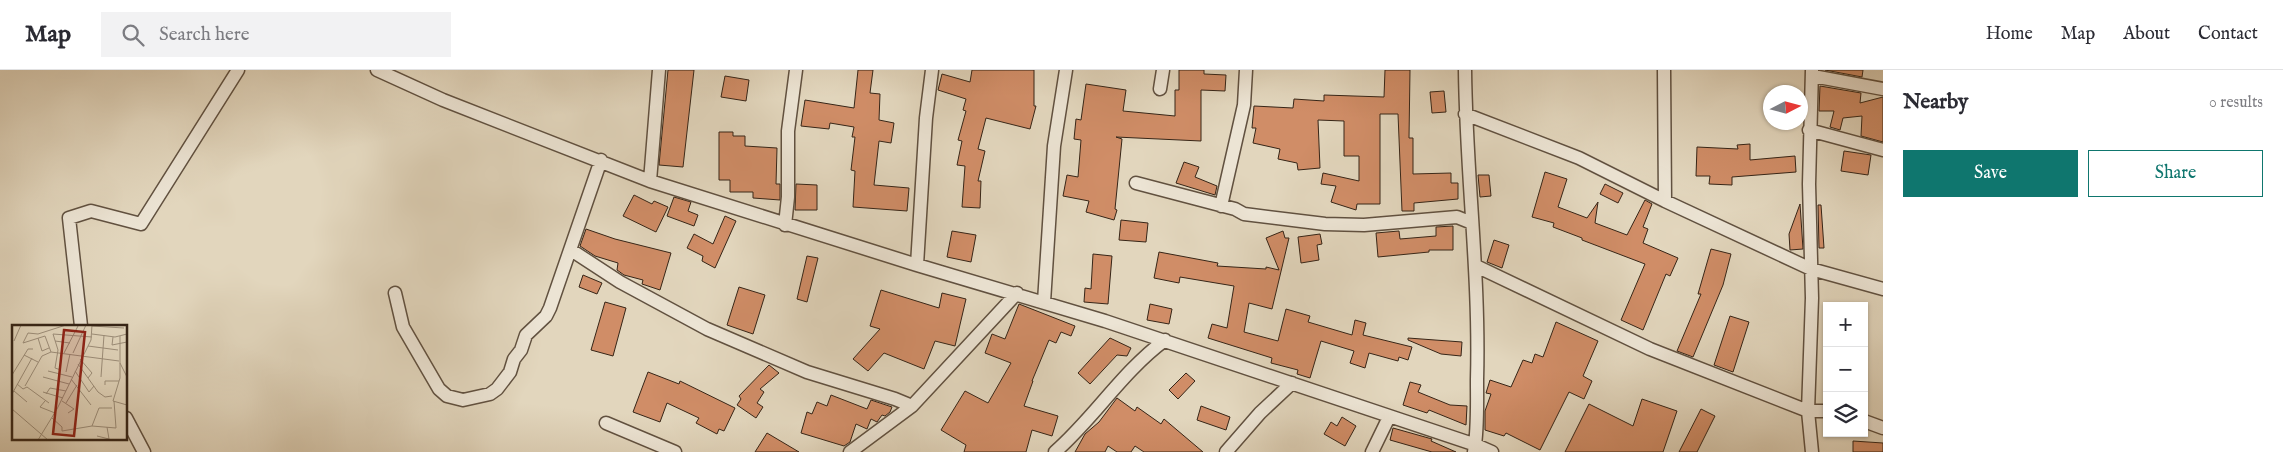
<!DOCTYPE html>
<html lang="en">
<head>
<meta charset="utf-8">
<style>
  :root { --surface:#fff; --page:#f2f2f3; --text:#2b2b33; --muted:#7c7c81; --line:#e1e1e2; --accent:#0f766e }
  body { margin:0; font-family:"IM FELL English",serif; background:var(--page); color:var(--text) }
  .controls { position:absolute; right:15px; bottom:15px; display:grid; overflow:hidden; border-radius:0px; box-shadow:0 1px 4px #0004 }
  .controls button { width:45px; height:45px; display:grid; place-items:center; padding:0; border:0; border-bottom:1px solid var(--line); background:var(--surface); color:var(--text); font:25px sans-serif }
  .compass { position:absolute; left:1763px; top:15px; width:45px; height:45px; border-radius:50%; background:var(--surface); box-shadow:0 1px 4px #0004; rotate:84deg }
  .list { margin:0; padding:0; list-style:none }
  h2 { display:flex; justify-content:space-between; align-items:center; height:65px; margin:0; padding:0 20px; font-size:21px }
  h2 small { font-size:16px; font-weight:400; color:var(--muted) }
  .actions { display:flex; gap:10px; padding:15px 20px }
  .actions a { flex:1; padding:11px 0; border:1px solid var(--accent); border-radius:0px; text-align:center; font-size:18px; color:var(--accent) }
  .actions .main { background:var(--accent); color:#fff }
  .icon { flex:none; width:28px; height:28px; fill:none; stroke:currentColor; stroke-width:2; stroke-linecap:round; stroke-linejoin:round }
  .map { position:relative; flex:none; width:1883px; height:382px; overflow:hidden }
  header { display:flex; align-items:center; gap:30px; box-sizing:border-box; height:70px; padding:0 25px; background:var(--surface); border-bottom:1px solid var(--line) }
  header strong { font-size:24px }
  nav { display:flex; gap:28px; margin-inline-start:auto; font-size:18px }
  .search { width:350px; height:45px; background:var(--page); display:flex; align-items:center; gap:12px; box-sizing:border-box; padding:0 18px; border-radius:0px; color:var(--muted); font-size:19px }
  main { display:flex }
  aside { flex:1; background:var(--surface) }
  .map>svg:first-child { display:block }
</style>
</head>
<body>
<header>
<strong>Map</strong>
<div class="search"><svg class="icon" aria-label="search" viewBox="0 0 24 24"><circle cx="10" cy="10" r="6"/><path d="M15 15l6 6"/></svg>Search here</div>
<nav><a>Home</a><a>Map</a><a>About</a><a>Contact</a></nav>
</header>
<main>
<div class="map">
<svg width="1883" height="382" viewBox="0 0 1883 382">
  <rect width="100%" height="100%" fill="#e2d6bd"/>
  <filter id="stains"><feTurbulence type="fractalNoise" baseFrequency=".004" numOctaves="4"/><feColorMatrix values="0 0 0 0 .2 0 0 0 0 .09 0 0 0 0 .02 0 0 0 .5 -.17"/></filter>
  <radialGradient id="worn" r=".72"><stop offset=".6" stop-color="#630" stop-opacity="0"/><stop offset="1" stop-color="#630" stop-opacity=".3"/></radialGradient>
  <path fill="#d08d67" stroke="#362517" d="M668 0H694L683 97 659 95Z
    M858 0H873L870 23 880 24 879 50 894 53 891 73 879 71 874 115 909 118 907 141 853 137 855 101 851 100 855 67H852L854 57 830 53 829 59 801 56 805 30 854 38Z
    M972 0H1034V36H1036L1030 59 986 48 978 79 985 81 978 111H981L980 138 962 137 965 96 957 95 962 71 958 70 966 41 963 40 966 29 938 20 942 4 970 12Z
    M1179 0H1204V4L1226 5 1225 21 1201 20V71L1116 67 1122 69 1115 139 1117 140 1114 150 1086 142 1089 131 1063 126 1067 105 1078 107 1081 70 1074 69 1076 49 1081 50 1086 14 1126 20 1123 41 1175 46V20H1179Z
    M1385 0H1410L1409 68H1413V104L1451 103V113H1458V129L1414 133V141H1402L1398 44H1380V134H1357L1356 140 1331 132 1336 116 1321 114 1323 103 1359 111V86H1344V51L1318 50 1320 98 1298 100 1297 93 1278 89 1280 79 1253 73 1256 58H1252L1254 36 1293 38 1294 29 1324 31V25L1384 27Z
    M1825 0H1863L1862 7Z
    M725 6 749 10 746 31 721 27Z
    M1820 16 1861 23 1860 33 1883 27V72L1861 66 1862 46 1843 48 1840 60 1830 57 1834 41H1819Z
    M1444 21 1446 42 1432 43 1430 22Z
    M719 62H733V66H745V76L777 78 776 114H780V130L753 128V122H730V110H719Z
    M1750 74V90L1795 86 1796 102 1732 107V115L1709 114 1710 106H1696L1697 77 1738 79 1737 75Z
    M1844 81 1871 85 1868 105 1841 101Z
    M1184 92 1199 97 1195 107 1217 116 1215 125 1176 113Z
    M1545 102 1567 109 1558 137 1587 148 1598 132 1595 153 1627 165 1645 130 1652 134 1643 157 1648 159 1643 173 1678 188 1670 206 1666 204 1643 260 1621 250 1645 194 1582 170V168L1553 157 1554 153 1532 147Z
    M1478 105H1489L1491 126 1480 127Z
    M796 114 817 115V140H795Z
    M1605 114 1623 123 1618 133 1600 124Z
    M634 125 652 134 654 131 668 137 656 162 623 146Z
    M674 127 691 132 688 141 698 145 694 156 667 146Z
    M1800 134 1803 179 1790 180 1789 164Z
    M1818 135H1821L1824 178H1819Z
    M725 146 736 151 715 198 702 191 703 186 687 178 694 164 713 174Z
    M1121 150 1148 153 1146 172 1119 170Z
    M1453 156V180H1429V182L1378 187 1376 163 1399 161 1400 169 1436 166V157Z
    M586 159 615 169 671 183 660 220 642 214 643 210 624 205 617 200 618 193 595 186 580 176Z
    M952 161 976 165 971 192 947 187Z
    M1283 161 1285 168H1289L1272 239 1249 233 1244 262 1278 271 1286 239 1310 246 1308 252 1352 265 1355 250 1366 253 1363 265 1412 277 1408 290 1399 287 1398 291 1369 283 1365 298 1350 293 1354 281 1321 271 1310 308 1297 304 1298 300 1271 293 1272 288 1208 268 1212 254 1227 258 1234 216 1180 207 1179 213 1154 208 1159 182 1218 193 1217 196 1266 199V197L1279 200 1266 168Z
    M1320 164 1322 174 1317 175 1319 190 1301 193 1298 167Z
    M1494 170 1509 175 1502 198 1487 192Z
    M1711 179 1731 184 1723 215 1693 287 1677 281 1701 224H1698Z
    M1093 184 1112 186 1108 234 1084 232 1085 218 1091 219Z
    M807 186 818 188 807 232 797 229Z
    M583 205 602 213 597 224 579 217Z
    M739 217 765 225 753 264 727 255Z
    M881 220 939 238 942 223 966 229 955 276 935 271 924 299 884 283 868 301 853 289 880 259 870 256Z
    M605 232 626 238 613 286 591 280Z
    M1019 234 1075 256 1071 266 1061 262 1056 273 1049 270 1032 311H1033L1024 336 1058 346 1052 366 1032 360 1026 382H964L966 375 941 360 965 321 988 333 1011 293 985 283 992 264 1005 269Z
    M1150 234 1172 239 1169 254 1147 250Z
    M1730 246 1749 252 1733 302 1714 295Z
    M1556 252 1598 271 1583 306 1592 311 1584 329 1569 322 1540 380 1506 363 1504 366 1485 360V341L1491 324 1486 323 1490 310 1511 317 1523 290 1532 293 1535 284 1543 287Z
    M1110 268 1131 278 1127 286 1117 285 1090 314 1078 303Z
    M1408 268 1462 272 1461 286 1441 284 1408 270Z
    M769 295 779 303 760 319 764 322 757 333 763 337 756 348 737 335 741 329 739 326Z
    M648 302 679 314 680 311 735 338 724 361 719 359 717 364 696 353 699 348 667 333 660 352 633 342Z
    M1186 303 1195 311 1178 329 1169 320Z
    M1410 312 1421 315 1418 322 1450 335 1467 336 1466 355 1429 340 1427 343 1403 335Z
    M831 325 867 339 871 330 892 337 890 342 885 346 882 345 877 352 871 349 867 359 856 354 850 372 844 376 801 363 807 342 812 344 817 332 827 336Z
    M1117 328 1135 341 1137 337 1161 354 1164 349 1203 382H1144L1135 376 1131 382H1117L1108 376 1105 382H1075L1085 364 1099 352Z
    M1642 329 1677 341 1663 382H1565L1589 334 1633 356Z
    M1201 336 1230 347 1226 360 1197 350Z
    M1701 339 1715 346 1697 382H1679Z
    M1342 347 1356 356 1345 376 1324 364 1331 352 1337 356Z
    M1393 358 1432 369 1431 371 1456 382H1432L1390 370Z
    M767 363 799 382H755Z
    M1853 371 1883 373V382H1853Z"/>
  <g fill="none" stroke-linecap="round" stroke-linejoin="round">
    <g stroke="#615140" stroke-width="15">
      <path id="street" d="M377 0 443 30 650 111 917 195 1105 251 1476 375 1492 382
        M1465 0C1466 104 1480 206 1477 310 1477 334 1478 359 1474 382
        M1664 0 1665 131
        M1813 6 1883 19
        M1160 19 1163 0
        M1465 44 1579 88 1665 131 1811 199 1883 219
        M1809 60 1883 80
        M650 111 659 0
        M1136 113 1235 139 1244 144 1325 154 1364 155 1457 147 1472 153
        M1221 136 1244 35 1246 0
        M785 155 788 127V61L796 0
        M571 180 620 212 707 259 807 302 895 329 912 336
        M917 195 926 48 932 0
        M1476 196 1650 279 1808 341H1827
        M395 223 403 257 439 319 447 326 463 330 490 324 497 319 510 302 514 289 521 280 526 265 546 246 550 238 601 90
        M1044 232 1054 76 1066 0
        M81 256 69 148 91 141 141 154 238 0
        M126 348 144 382
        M1864 351 1883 358
        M606 353 675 382
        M850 382 912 336 1017 223
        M1055 382C1094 348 1122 302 1165 270
        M1226 382 1260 343 1292 313
        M1372 382 1389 347
        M1812 382 1808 341 1812 228 1809 114 1812 0"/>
    </g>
    <use href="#street" stroke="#ece4d4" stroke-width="12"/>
  </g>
  <g transform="translate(12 255)">
    <rect width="115" height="115" fill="#e2d6bd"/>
    <path fill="none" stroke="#9d8f7b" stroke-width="1" d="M80 1 112 3M80 9 103 12 115 9M108 11V53L101 76 115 80M101 12 100 20 115 17M26 13 30 26 37 23M2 16 9 0M43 16 58 18M11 18 16 8 26 9 54 0M11 18 33 11 39 27M76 21 106 25M52 28 66 1M61 28 74 0M12 30 26 37M68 34 80 48 76 53M108 38 115 52M66 39 86 67 93 72 100 71M49 45 43 43 46 25 41 9 80 12M36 46 60 52M63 46 77 67 82 61M54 47 58 29M0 50 16 24H21M31 52 57 59M89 52 92 10M59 54 79 80M5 59 11 64 15 62 37 78M93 60V56H107M13 61 30 31 39 27 107 36M2 66 15 77M31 67 51 73M0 69 20 33M34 69 38 63 54 66M33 76 28 82 43 88M50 76 62 84 56 88M54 78 65 60M0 84 36 115M40 93 50 102V106L80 101 104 103 102 76M80 101 87 83H100M85 111 97 114 95 102M26 115 45 84 79 15 80 0"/>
    <path fill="#8f2418" fill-opacity="0.15" stroke="#8f2418" stroke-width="2.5" d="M52 5 73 7 62 111 41 109Z"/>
    <rect width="115" height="115" fill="none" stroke="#362517" stroke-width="2.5"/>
  </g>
  <rect width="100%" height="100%" filter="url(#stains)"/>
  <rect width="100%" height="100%" fill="url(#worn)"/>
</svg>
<div class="controls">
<button>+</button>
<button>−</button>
<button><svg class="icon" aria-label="layers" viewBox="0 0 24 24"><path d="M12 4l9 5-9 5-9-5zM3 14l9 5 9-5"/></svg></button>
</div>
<svg class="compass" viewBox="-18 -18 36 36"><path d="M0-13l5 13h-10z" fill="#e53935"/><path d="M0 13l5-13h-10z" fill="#7c7c81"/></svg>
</div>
<aside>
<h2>Nearby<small>0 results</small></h2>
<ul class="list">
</ul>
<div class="actions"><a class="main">Save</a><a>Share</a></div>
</aside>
</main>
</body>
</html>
